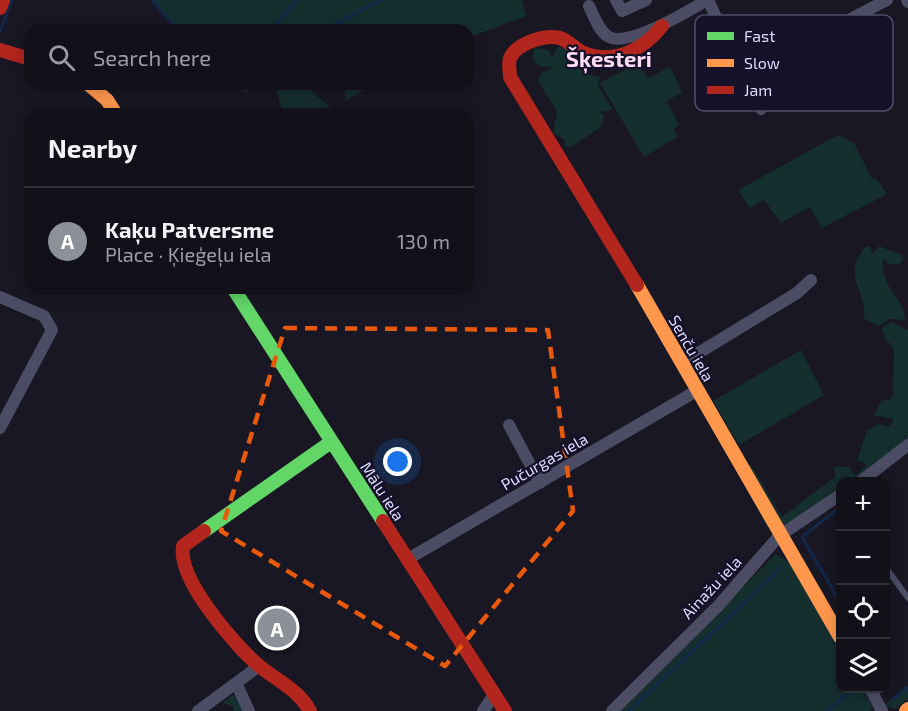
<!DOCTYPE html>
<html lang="en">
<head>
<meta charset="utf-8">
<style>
  :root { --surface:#12111a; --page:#1b1a23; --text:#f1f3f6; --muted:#9c9da2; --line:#313139; --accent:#8c9099 }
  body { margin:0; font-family:"Exo 2",sans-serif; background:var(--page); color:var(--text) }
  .controls { position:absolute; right:18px; bottom:18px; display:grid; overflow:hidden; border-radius:12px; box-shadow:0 3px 15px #0003 }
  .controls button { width:54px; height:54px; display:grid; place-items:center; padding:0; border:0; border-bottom:2px solid var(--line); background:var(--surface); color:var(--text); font:30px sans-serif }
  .you { position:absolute; left:398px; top:462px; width:21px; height:21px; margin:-15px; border:4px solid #fff; border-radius:50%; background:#1a73e8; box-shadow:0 0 0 9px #1a73e833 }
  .badge { display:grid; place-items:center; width:39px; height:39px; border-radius:50%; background:var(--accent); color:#fff; font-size:20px; font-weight:700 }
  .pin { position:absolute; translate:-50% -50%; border:3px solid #fff; box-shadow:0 2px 6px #0006 }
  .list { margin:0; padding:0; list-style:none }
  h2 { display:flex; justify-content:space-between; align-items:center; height:78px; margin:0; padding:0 24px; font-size:26px }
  h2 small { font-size:20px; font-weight:400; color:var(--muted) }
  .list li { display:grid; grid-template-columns:39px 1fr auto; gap:18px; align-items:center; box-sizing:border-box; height:108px; padding:0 24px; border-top:2px solid var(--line) }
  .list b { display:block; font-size:22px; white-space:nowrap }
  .list p { margin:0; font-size:20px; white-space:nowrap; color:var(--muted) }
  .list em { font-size:20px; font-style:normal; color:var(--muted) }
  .icon { flex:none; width:33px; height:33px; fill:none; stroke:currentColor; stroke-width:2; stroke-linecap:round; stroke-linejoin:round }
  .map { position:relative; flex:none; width:908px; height:711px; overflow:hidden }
  .search { position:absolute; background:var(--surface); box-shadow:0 3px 15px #0003; left:24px; top:24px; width:450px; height:66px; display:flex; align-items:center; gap:15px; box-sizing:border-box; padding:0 21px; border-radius:18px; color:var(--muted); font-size:22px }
  .panel { position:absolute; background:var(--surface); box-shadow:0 3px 15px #0003; left:24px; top:108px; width:450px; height:186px; border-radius:18px }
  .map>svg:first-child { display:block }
</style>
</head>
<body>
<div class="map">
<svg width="908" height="711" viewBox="0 0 908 711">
  <rect width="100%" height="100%" fill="#181723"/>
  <path fill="#152e2e" d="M152 0H522L526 16 468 38V30H178Z
    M558 46 580 55 579 61 588 67V75L600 76 598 86 613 109 606 112 598 110 604 116 600 128 571 147 565 146V140L553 133 557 112 538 81 541 73 554 67 539 66 533 58 534 48 548 50 552 57Z
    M638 63 648 79 670 66 682 92 667 101 679 125 674 129 677 137 644 157 600 83Z
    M237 84H303L332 109V114H283L275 85 244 92Z
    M343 84H373L346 101Z
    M838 135 854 143 872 179 876 178 887 194 822 228 810 207 781 223 764 200 750 208 738 190Z
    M866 246 870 247 873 254 879 246 902 255 903 260 898 265 888 264 883 258C880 291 906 298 905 320L890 319 879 326 864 319C867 289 840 276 866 246Z
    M891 322 908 330V438L895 453 857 481 840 482V494L793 529 767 527 735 465H751L782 517 835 477 834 467H849L856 476 867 464 857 460 867 431 878 424 890 427 894 419 874 415 881 401 890 399 893 395 894 349 885 338 882 328Z
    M801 350 824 395 739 445 713 401Z
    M776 554 789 562 840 651V688L862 689 873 707 869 711H619Z
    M908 685V699L895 709 884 705Z
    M233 695 238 699 242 711H234L233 706 222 703Z"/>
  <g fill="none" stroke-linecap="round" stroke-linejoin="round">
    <path stroke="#122849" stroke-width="3" d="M152 0 178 30
      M272 30 296 0
      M325 30 381 0
      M0 32 12 0
      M840 507 802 537 840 602
      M893 699 908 687
      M629 711 781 568
      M827 711 855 688"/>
    <path stroke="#4c4c64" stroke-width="6" d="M886 568 908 598"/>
    <path stroke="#4c4c64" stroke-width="12" d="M616 0 622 11 646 0
      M708 0 743 75 887 0
      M907 0 908 2
      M589 6C594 16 599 32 609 37 629 47 689 11 707 0
      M743 75 761 109
      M0 297 44 316 52 330 0 428
      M682 363 797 293 811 280
      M509 425 540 483
      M860 482 908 445
      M408 559 698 390
      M236 683 249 711
      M870 688 882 711
      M198 711 259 666
      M483 711 494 695
      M612 711 719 605 779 536 840 495"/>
    <path stroke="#63d668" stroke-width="14" d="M233 288 383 521
      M204 531 331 442"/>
    <path stroke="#ff974d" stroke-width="14" d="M88 84 107 100 116 114
      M637 285 840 637
      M906 711 908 709"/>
    <path stroke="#b3261e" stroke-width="14" d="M0 8 3 0
      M0 50 30 59
      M637 285 510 77C510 71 508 64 510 58 517 43 545 34 560 38 569 41 575 49 584 53 614 65 643 50 662 26
      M383 521 505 711
      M204 531 183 546C177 579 234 644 258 665 277 681 298 689 310 711"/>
  </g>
  <path fill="none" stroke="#e8590c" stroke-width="4.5" stroke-dasharray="12 8" stroke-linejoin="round" d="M285 328 548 330 573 511 445 666 221 531Z"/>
  <g text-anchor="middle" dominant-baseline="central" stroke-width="4.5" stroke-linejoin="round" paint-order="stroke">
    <g font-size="16" fill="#dddafe" stroke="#141129">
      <text transform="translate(692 348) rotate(60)">Senču iela</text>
      <text transform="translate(544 461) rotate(-30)">Pučurgas iela</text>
      <text transform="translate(383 491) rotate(57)">Mālu iela</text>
      <text transform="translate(711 587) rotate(-47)">Ainažu iela</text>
    </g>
    <g font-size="22" font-weight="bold" fill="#fedcf3" stroke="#141129">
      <text x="609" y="58">Šķesteri</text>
    </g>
  </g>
  <rect x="695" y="15" width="198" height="96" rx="9" fill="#141129" stroke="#504d69" stroke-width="1.5"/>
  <rect x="707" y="32" width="27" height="8" fill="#63d668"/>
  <rect x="707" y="59" width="27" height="8" fill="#ff974d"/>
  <rect x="707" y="86" width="27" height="8" fill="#b3261e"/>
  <g font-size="16" fill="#dddafe">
    <text x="744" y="42">Fast</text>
    <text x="744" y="69">Slow</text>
    <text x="744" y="96">Jam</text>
  </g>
</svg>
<div class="controls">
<button>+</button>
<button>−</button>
<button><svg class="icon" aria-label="locate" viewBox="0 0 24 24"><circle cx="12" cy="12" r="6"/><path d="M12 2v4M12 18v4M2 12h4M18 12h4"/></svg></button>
<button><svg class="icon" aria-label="layers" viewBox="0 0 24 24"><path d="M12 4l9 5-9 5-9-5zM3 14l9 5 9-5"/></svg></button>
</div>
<div class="you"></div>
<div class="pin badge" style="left:277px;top:628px">A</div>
<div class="search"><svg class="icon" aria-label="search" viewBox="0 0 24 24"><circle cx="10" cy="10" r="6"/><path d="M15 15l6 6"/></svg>Search here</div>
<section class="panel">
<h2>Nearby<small></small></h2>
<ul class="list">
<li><span class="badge">A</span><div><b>Kaķu Patversme</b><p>Place · Ķieģeļu iela</p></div><em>130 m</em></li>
</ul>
</section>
</div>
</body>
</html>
